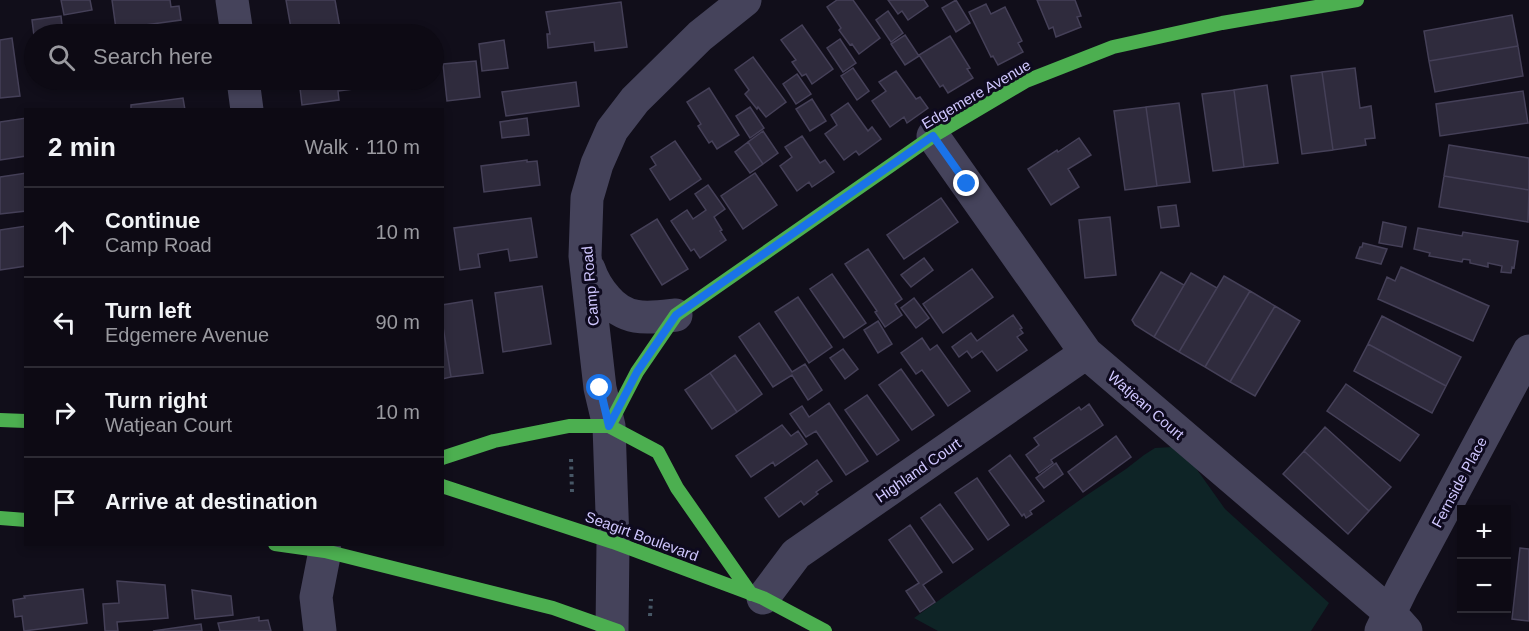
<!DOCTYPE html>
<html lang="en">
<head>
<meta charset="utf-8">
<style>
  :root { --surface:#0d0a14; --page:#1b1822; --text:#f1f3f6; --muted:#9a9aa0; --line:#2d2b34 }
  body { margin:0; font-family:Helvetica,sans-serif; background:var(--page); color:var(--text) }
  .controls { position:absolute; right:18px; bottom:18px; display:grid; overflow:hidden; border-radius:0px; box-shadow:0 3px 9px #0003 }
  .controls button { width:54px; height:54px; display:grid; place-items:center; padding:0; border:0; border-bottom:2px solid var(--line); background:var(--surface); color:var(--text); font:30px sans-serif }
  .stop { position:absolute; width:18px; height:18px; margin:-14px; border:4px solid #1a73e8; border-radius:50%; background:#fff }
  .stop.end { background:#1a73e8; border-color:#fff; box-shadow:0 2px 6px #0008 }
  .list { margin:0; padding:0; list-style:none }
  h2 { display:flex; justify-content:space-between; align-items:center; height:78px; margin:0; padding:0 24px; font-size:26px }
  h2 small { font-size:20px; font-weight:400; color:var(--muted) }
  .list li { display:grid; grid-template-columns:39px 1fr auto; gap:18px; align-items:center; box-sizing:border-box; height:90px; padding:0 24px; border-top:2px solid var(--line) }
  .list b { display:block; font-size:22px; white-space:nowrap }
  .list p { margin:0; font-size:20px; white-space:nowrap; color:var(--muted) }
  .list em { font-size:20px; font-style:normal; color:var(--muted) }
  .icon { flex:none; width:33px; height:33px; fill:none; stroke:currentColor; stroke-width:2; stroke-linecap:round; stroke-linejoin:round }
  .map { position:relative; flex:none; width:1529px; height:631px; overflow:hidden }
  .search { position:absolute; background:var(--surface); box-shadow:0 3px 9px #0003; left:24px; top:24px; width:420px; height:66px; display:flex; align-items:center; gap:15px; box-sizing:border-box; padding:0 21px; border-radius:33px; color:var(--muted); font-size:22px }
  .panel { position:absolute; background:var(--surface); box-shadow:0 3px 9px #0003; left:24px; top:108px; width:420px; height:438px; border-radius:0px }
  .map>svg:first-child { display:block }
</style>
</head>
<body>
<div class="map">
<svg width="1529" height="631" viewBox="0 0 1529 631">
  <rect width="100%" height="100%" fill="#110e1a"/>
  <path fill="#0e2426" d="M1173 447 1188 457 1225 509 1329 603 1311 631H938L914 618 1084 497 1126 469 1144 455 1155 448Z"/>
  <path fill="#2f2b3d" stroke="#454058" stroke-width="1.5" d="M61 0H90L92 10 64 15Z
    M112 0H170L171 7 179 6 181 20 116 29Z
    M286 0H335L340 28 292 34Z
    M837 0H853L880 38 859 54 852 44 850 45 839 30 841 28 827 7Z
    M888 0H924L928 6 908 20 902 11 898 14Z
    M956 0 970 23 956 32 942 8Z
    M1037 0H1075L1081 16 1077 17 1081 27 1056 37 1053 27 1049 29Z
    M621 2 627 47 595 51 594 42 548 48 547 34H550L546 12Z
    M986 4 991 14 1005 7 1022 41 1018 43 1023 52 998 65 993 56 991 57 969 12Z
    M888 11 903 33 891 42 876 20Z
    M1512 15 1518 46 1429 61 1424 31Z
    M61 16 63 34H34V36L32 20Z
    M802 25 833 69 812 84 806 74 802 76 792 62 796 60 781 40Z
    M905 35 919 56 905 65 891 44Z
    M950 36 970 68 967 69 973 78 948 93 943 85 940 87 919 55Z
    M12 38 20 96 0 98V40Z
    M840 39 856 63 843 72 827 48Z
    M504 40 508 68 482 71 479 44Z
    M1518 46 1523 76 1435 92 1429 61Z
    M753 57 786 102 766 117 758 107 757 109 745 94 749 90 735 70Z
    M476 61 480 97 447 101 443 64Z
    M853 68 869 91 857 100 841 76Z
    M1355 68 1360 108 1371 106 1375 138 1365 139 1366 145 1333 150 1322 72Z
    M896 71 916 99 920 97 928 108 907 123 904 117 890 127 872 101 886 91 879 82Z
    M1322 72 1333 150 1302 154 1291 76Z
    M797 74 811 94 796 104 783 84Z
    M113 80H170L114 87Z
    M299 80H382V83L353 87V89L338 91 339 100 302 105Z
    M576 82 579 106 506 116 502 92Z
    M1267 85 1278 163 1244 167 1234 90Z
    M709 88 739 135 717 149 712 141 709 143 698 126 701 124 687 102Z
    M1234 90 1244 167 1213 171 1202 94Z
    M1523 91 1528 123 1440 136 1436 104Z
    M183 98 185 110H131V105Z
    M812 99 826 121 810 131 796 109Z
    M848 103 868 131 872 127 881 139 859 155 856 151 844 160 825 134 837 125 831 115Z
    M1179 103 1190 182 1157 186 1146 107Z
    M750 107 764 128 750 138 736 116Z
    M1146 107 1157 186 1125 190 1114 111Z
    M26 118V156L0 160V122Z
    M527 118 529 135 502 138 500 122Z
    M763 131 778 153 763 164 748 142Z
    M802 136 820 163 825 160 834 172 812 187 809 182 797 191 780 166 792 157 785 147Z
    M1079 138 1091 155 1068 169 1079 187 1051 205 1028 169 1057 150 1058 152Z
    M675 141 701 179 670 200 650 169 656 165 651 157Z
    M748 142 763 164 750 173 735 152Z
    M1449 145 1529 158V190L1444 176Z
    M527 160V162L537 161 540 185 484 192 481 166Z
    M26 173V211L0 214V177Z
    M755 173 777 205 743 229 721 196Z
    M1444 176 1529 190 1528 222 1439 207Z
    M708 185 725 209 714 217 722 230 720 231 726 240 700 258 694 249 691 251 671 221 687 210 693 219 706 210 695 194Z
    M941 198 958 222 904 259 887 235Z
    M1176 205 1179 226 1161 228 1158 207Z
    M1110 217 1116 275 1085 278 1079 220Z
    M531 218 537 257 510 261 508 249 478 254 480 267 460 270 454 228Z
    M657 219 688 269 662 285 631 235Z
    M1383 222 1406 227 1402 247 1379 243Z
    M26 226V266L0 270V230Z
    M1418 228 1462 236 1463 232 1518 241 1514 268 1512 267 1511 273 1501 272 1502 266 1488 263V267L1470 263V260L1463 259 1462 262 1429 256 1430 253 1414 249Z
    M1363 243 1387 249 1381 264 1356 258 1360 247H1362Z
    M868 249 902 299 895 304 902 315 885 327 875 312 877 311 845 264Z
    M924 258 933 270 911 287 901 275Z
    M1401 267 1489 306 1473 341 1378 299 1387 277 1395 281Z
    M972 269 993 297 943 333 923 304Z
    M1161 272 1184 285 1154 337 1135 325 1132 320Z
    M1191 273 1217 288 1179 352 1154 337Z
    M832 274 866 323 844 338 810 289Z
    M1224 276 1250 291 1205 367 1179 352Z
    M542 286 551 344 503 352 495 293Z
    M1250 291 1275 306 1230 382 1205 367Z
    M798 297 832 347 809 363 775 312Z
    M914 298 929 318 916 328 901 308Z
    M472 300 483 373 451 377 442 320V305Z
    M1275 306 1300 321 1255 396 1230 382Z
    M1013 315 1022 328 1020 329 1023 333 1017 337 1027 350 997 371 982 351 972 358 967 351 959 357 952 347 971 333 977 341Z
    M1382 316 1461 357 1446 386 1368 344Z
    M442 320 451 377 442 379Z
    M878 321 892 344 878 353 864 330Z
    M759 323 792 372 805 364 822 390 808 400 792 375 773 387 739 337Z
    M922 338 930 350 937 345 970 391 948 406 922 370 916 374 901 353Z
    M1368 344 1446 386 1432 413 1354 371Z
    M843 349 858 369 845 379 830 358Z
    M735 355 762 394 737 412 710 373Z
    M901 369 934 415 912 430 879 385Z
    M710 373 737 412 712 429 685 390Z
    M1346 384 1419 435 1400 461 1327 411Z
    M867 395 899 440 877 455 845 410Z
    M829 403 868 461 846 475 816 431 806 437 790 414 802 406 809 417Z
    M1089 404 1103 425 1051 460 1053 463 1039 473 1026 455 1039 445 1034 438 1079 407 1081 410Z
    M782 425 791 436 798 431 807 444 775 466 773 462 751 477 736 456Z
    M1325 427 1391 487 1369 511 1304 451Z
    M1116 436 1131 457 1083 492 1068 472Z
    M1304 451 1369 511 1348 534 1283 474Z
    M1010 455 1044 501 1030 511 1032 514 1026 518 1024 514 1022 516 989 471Z
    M817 460 832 481 816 492 818 494 804 505 801 501 779 517 765 498Z
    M1056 463 1063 474 1044 488 1036 478Z
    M977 478 1009 525 988 540 955 493Z
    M940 504 973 549 953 563 921 518Z
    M910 525 942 572 923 585 935 602 920 612 906 591 919 583 889 540Z
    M1520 548 1529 549V621L1512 619Z
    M117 581 165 585 168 618 117 622 118 631H105L103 604 119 603Z
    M83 589 87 623 24 631 22 616 15 617 13 600 25 598 24 596Z
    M192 590 231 596 233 615 195 619Z
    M259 617V621L268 620 271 631H220L218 623Z
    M201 624 202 631H153Z"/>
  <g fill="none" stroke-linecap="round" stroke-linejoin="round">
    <path stroke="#475766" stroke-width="4" stroke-dasharray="3 4.5" stroke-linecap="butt" d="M571 459 572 492
      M650 616 651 599"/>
    <path stroke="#45435b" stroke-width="33" d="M232 0 237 34
      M243 80 247 110
      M933 136 1086 353 1389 612 1406 631
      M589 269C593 281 598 289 606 298 626 322 648 318 676 315
      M763 598 796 554 1086 353
      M320 631 316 597 325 551
      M612 631 613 542 609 426 600 388 585 256 587 198 597 164 612 130 635 100 700 36 745 0
      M1381 631 1402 588 1529 351"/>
    <path stroke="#4caf50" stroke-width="14" d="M0 420 26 421
      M609 426 637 372 676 315 933 136 1026 81 1113 47 1222 23 1357 0
      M442 458 494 441 569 426H609L658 452 677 488 751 594
      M442 486 613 542 763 598 825 631
      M0 518 26 520
      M275 544 325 551 553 608 618 631"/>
  </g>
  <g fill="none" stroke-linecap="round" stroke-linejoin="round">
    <path stroke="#1a73e8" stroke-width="8" d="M600 388 609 426 637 372 676 315 933 136 967 184"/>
  </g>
  <g text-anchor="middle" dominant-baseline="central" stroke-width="6" stroke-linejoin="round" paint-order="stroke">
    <g font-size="15" fill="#d0c7ff" stroke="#0e0a1e">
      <text transform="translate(976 94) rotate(-30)">Edgemere Avenue</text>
      <text transform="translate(590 286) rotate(-95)">Camp Road</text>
      <text transform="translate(1146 405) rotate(41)">Watjean Court</text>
      <text transform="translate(918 470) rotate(-35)">Highland Court</text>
      <text transform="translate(1459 482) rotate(-62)">Fernside Place</text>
      <text transform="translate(642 536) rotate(20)">Seagirt Boulevard</text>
    </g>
  </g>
</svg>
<div class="controls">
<button>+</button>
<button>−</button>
</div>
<div class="stop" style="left:600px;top:388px"></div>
<div class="stop end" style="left:967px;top:184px"></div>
<div class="search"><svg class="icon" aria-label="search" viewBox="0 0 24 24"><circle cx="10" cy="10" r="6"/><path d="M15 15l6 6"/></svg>Search here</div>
<section class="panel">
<h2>2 min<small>Walk · 110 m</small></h2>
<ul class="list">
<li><svg class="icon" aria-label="ahead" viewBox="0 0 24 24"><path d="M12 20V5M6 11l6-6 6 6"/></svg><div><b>Continue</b><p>Camp Road</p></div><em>10 m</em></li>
<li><svg class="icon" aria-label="left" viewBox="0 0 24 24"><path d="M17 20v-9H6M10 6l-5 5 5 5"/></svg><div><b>Turn left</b><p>Edgemere Avenue</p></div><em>90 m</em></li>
<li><svg class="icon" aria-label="right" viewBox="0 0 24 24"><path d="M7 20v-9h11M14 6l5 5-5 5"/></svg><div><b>Turn right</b><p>Watjean Court</p></div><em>10 m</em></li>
<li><svg class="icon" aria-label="arrive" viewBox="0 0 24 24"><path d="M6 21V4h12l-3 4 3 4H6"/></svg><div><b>Arrive at destination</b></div></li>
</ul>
</section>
</div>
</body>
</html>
